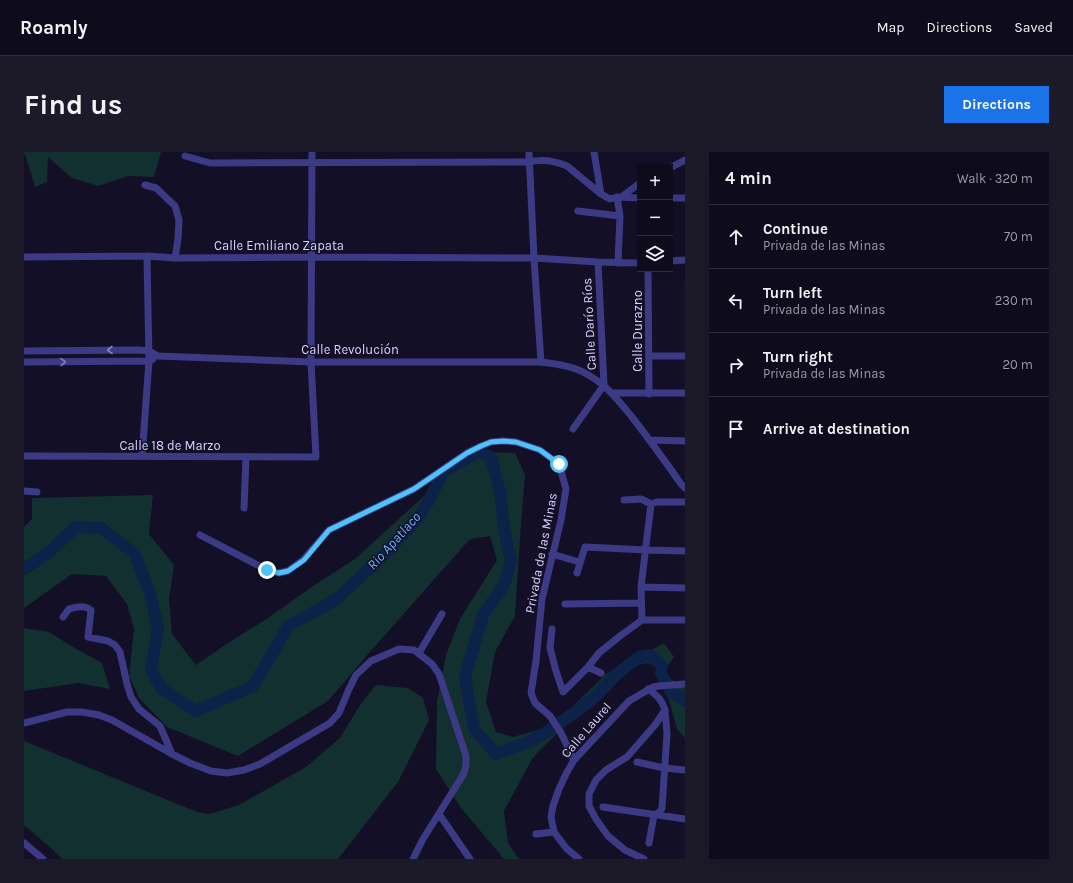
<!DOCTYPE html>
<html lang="en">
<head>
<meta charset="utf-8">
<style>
  :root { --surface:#0e0b1c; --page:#1c1929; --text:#f1f3f6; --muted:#9b9ba3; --line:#2e2b3b; --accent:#1a73e8 }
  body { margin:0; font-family:Karla,sans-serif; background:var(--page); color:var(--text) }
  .controls { position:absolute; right:12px; top:12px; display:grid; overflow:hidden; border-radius:0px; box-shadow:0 4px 16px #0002 }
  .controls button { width:36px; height:36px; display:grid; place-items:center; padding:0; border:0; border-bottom:1px solid var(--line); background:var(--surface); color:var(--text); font:20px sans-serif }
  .stop { position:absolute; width:12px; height:12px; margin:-9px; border:3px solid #4fc3f7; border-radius:50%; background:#fff }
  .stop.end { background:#4fc3f7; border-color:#fff; box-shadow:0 1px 4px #0008 }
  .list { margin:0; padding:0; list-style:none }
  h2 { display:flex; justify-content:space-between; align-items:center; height:52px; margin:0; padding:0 16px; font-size:17px }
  h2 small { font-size:13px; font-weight:400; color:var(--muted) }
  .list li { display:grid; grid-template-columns:26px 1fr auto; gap:12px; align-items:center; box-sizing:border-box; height:64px; padding:0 16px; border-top:1px solid var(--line) }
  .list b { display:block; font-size:15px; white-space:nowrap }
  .list p { margin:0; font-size:13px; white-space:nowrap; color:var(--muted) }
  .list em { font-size:13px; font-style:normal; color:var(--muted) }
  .icon { flex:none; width:22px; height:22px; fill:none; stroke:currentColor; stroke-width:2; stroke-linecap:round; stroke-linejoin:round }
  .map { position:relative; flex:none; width:661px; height:707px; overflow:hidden; border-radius:0px }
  header { display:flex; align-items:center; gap:24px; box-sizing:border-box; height:56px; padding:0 20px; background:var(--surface); border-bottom:1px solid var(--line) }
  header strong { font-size:19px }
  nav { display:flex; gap:22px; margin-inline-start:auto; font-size:14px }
  .intro { display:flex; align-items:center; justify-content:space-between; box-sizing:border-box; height:96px; padding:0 24px }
  h1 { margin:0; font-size:28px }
  .button { padding:10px 18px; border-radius:0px; background:var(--accent); color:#fff; font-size:14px; font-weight:700 }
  main { display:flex; gap:24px; padding:0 24px }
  aside { flex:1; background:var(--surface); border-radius:0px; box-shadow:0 4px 16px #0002 }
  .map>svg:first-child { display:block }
</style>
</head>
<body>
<header>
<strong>Roamly</strong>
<nav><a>Map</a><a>Directions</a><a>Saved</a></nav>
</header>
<div class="intro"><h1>Find us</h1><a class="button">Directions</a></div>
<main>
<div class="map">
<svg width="661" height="707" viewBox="0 0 661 707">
  <rect width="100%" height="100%" fill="#130f26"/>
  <path fill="#12302f" d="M0 0H137L130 25 104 24 74 34 48 26 24 5 23 30 11 35 1 2 0 3Z
    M465 300 491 301 501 323 497 371 491 464 471 500 462 550 472 580 489 585 517 577 534 569 582 522 640 491 650 505 640 519 643 524 661 537V586L653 577 646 551 632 515 625 511 612 513 547 568 520 594 508 607 480 659 484 691 495 707H480L437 656 412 617 413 550 422 503 436 467 473 408 466 384 446 387 345 501 304 549 214 604 143 575 115 546 105 524 110 477 103 452 82 424 48 422 0 456V375L8 367V346L129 343 125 382 150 413 145 447 148 482 172 513 207 489 241 468 289 434 331 407 402 342 428 320Z
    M0 476 25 480 49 495 78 511 86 537 54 531 0 539Z
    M352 533 384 536 399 546 405 568 374 630 314 707H38L28 697 0 673V589L173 660 185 662 215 653 282 615 316 586 336 553Z"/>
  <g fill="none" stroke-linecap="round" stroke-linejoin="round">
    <path stroke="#0c2248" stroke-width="12" d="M0 417 24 401 52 375 77 376 111 402 126 441 134 476 127 518 138 537 172 559 229 534 265 473 285 463 314 446 363 400 394 366 404 350 419 320 454 300 467 305 476 340 480 375 487 409 480 433 459 463 441 525 450 577 472 602 505 590 521 581 560 554 573 543 594 521 615 505 628 503 638 514 637 521 647 540 660 547 661 549"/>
    <path stroke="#3d3a85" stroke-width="7" d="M505 0 510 106 517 210
      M570 0 577 42
      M161 4 186 11 505 10C518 7 531 9 543 14L577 42 586 47 593 45 616 46
      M646 16 661 8
      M121 33 132 36 151 54 155 68 154 87 151 106
      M593 45 596 64 594 111
      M596 46 616 31
      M646 46H661
      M554 59 596 64
      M0 105 123 104 151 106 287 105 510 106 574 110 616 111
      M646 109 661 108
      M624 117 625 242
      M0 199 114 198 125 199 134 204 287 210H517C533 212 548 214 561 221 583 233 593 247 608 265 625 287 641 309 657 332L661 336
      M625 204H661
      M0 210 125 209 129 207
      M588 241H661
      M549 277 580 233 574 110
      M626 288 661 289
      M0 304 292 305 287 210 288 0
      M118 304 125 209 123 104
      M0 339 13 340
      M600 348 617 347 627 352
      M220 356 222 305
      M176 383 243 418 255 421 264 419 279 408 305 378 390 337 443 301 457 294 467 290 479 289 492 290 516 298 535 312 542 337 537 368 518 447 512 509 507 541 511 551 526 564 537 581 550 608
      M528 402 555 410
      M553 421 561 395 622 398 661 399
      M617 435 661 436
      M541 452 617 451
      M39 465 45 457C53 455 60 453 67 458L64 485 84 489 91 493 96 500 103 532 107 545 115 557 136 574 148 602
      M618 468 617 435 627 352 633 350H661
      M618 468H661
      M528 477 526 496 532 519 539 540 564 515 575 501 596 484 618 468
      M395 501 418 462
      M564 515 577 521
      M0 571 43 560H58L75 563 88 568 148 602 166 611 187 619 203 621 220 618 236 612 306 571 315 561 325 537 332 523 347 509 375 497 390 498 408 512 415 522 442 604V614L439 623 399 687 389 707
      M613 610 640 616 661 618
      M579 655 661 667
      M415 662 446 707
      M512 682 530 680
      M0 691 19 707
      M625 691 630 663 636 660 638 656 643 582 641 558
      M555 707 542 696 530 680 527 665 529 654 535 637 542 622 550 608 605 549 629 535 635 534 661 532
      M620 707 601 698 584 684 572 667 565 654V642L572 628 582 618 603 605 631 573 641 558C637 547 634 544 624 537"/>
  </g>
  <defs><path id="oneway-chevron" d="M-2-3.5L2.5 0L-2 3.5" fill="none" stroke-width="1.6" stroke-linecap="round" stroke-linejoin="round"/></defs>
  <g stroke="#837fbc">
    <use href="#oneway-chevron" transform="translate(86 198) rotate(180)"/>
    <use href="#oneway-chevron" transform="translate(39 210) rotate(-1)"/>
  </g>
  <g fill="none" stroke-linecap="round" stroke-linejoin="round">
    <path stroke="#4fc3f7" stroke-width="5" d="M243 418 255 421 264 419 280 408 305 378 390 337 443 301 457 294 467 290 479 289 492 290 516 298 535 312"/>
  </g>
  <g text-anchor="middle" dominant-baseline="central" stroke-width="3" stroke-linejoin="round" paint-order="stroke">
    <g font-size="13" fill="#d9d4ff" stroke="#130f26">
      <text x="255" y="93">Calle Emiliano Zapata</text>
      <text transform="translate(565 172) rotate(-93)">Calle Darío Ríos</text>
      <text transform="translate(613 179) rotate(-90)">Calle Durazno</text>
      <text x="326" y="197">Calle Revolución</text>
      <text x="146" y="293">Calle 18 de Marzo</text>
      <text transform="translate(517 401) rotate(-79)">Privada de las Minas</text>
      <text transform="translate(562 578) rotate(-49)">Calle Laurel</text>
    </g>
    <g font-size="14" font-style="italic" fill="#62b6ff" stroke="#130f26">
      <text transform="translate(370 389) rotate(-48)">Rio Apatlaco</text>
    </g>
  </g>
</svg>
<div class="controls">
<button>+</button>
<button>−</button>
<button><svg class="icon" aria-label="layers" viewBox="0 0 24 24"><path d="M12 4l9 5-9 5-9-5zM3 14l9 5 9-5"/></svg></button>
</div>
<div class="stop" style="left:535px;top:312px"></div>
<div class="stop end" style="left:243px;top:418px"></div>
</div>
<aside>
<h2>4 min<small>Walk · 320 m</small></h2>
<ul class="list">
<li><svg class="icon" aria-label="ahead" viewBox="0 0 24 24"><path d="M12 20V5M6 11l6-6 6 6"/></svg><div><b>Continue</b><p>Privada de las Minas</p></div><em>70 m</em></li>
<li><svg class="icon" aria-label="left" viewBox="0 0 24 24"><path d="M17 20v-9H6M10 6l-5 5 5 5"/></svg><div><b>Turn left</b><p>Privada de las Minas</p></div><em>230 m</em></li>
<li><svg class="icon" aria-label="right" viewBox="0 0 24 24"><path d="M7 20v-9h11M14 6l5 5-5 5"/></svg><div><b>Turn right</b><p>Privada de las Minas</p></div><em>20 m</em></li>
<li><svg class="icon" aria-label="arrive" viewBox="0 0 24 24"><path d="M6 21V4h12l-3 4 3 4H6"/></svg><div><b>Arrive at destination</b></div></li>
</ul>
</aside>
</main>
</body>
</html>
